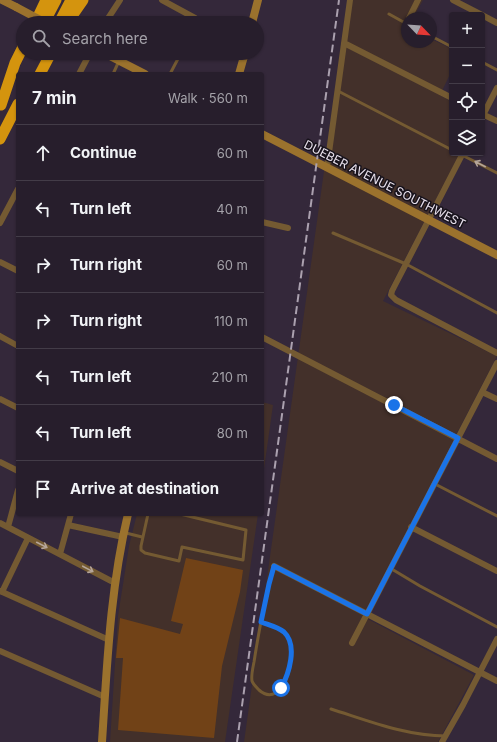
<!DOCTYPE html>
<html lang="en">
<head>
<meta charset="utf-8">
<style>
  :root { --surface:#271e2c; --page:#2f2734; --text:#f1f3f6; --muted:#a4a2a9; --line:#433c48 }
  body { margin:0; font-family:Inter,sans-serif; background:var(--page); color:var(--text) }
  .controls { position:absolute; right:12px; top:12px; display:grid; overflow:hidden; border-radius:4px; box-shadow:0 1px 3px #0004 }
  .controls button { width:36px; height:36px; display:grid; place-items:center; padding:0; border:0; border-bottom:1px solid var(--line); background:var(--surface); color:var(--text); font:20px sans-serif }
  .compass { position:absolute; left:401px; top:12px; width:36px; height:36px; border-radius:50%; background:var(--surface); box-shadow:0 1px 3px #0004; rotate:115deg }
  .stop { position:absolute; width:12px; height:12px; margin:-9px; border:3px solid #1a73e8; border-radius:50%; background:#fff }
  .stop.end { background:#1a73e8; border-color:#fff; box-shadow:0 1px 4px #0008 }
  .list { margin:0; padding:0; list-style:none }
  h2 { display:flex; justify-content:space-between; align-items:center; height:52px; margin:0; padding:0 16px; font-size:17px }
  h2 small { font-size:13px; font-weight:400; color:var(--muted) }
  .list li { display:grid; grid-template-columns:26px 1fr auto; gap:12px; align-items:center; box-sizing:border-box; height:56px; padding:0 16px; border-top:1px solid var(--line) }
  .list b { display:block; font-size:15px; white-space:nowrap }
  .list em { font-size:13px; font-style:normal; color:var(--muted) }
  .icon { flex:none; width:22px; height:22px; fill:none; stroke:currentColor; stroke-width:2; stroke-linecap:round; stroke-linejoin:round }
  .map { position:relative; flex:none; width:497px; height:742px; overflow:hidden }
  .search { position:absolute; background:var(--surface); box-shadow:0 1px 3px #0004; left:16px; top:16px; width:248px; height:44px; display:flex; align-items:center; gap:10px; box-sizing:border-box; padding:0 14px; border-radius:22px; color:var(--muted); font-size:15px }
  .panel { position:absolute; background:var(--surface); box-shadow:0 1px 3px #0004; left:16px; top:72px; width:248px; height:444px; border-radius:4px }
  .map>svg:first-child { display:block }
</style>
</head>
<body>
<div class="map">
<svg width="497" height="742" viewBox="0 0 497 742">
  <rect width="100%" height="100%" fill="#34283a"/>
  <path fill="#43302a" d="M348 0H423L413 18H407V42H431V39L452 49V70L440 95 452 102V153H460L383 301 497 356 362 616 474 675 438 742H244Z
    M262 402 273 405 262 483Z
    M137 514H258L225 742H110L118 616 129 546Z"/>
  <path fill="#714217" d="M186 558 243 570 240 592 222 666 214 738 118 730 123 658H116L120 618 180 634 183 624 171 621Z"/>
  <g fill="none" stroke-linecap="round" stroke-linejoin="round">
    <path stroke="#745a32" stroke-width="3" d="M389 14 407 24
      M431 36 452 47
      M482 62 497 70
      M113 74 119 61
      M170 74 181 53
      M338 91 452 150
      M458 153 497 173
      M333 233 406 264 497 313
      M435 484 497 516
      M148 514 141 546V550L145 553 179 561 182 547 243 560 246 530 180 514
      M126 533 142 537
      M390 568 420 586 497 627
      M261 622C270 625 280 627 286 634 300 650 284 712 259 690 257 688 253 684 252 681 251 676 253 667 254 662 259 630 265 597 274 566
      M331 709C369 721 406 736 446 736"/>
    <path stroke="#745a32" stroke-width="6" d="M162 0 195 18 197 21
      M453 0 482 15
      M482 15 497 23
      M409 18 418 0
      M105 23 120 0
      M344 43 452 98
      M79 74 90 53
      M482 114 497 121
      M482 117 497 88
      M463 153 392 291 391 295 396 300 497 353
      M327 167 350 0
      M262 222 288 228
      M0 223 18 189
      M0 262 18 271
      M0 336 18 346
      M262 337 497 459
      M482 392 497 399
      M0 399 18 408
      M0 462 18 471
      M0 523 115 583
      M68 525 123 537
      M8 527 18 490
      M411 527 497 571
      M60 554 71 514
      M274 566 497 681
      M0 591 109 640
      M2 592 28 538
      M352 643 497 363
      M0 651 105 697
      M442 742 463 705 497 639"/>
    <path stroke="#9b722d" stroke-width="8" d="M2 0 16 7
      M252 23 258 0
      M104 53 145 74
      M239 74 245 53
      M262 134 497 255
      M102 742C107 666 110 589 128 514"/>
    <path stroke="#d4940e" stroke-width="11" d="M35 23 46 0
      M44 23 56 0
      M59 23 71 0
      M67 23 83 0
      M40 74 51 53
      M1 105 15 63 23 47
      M0 139 18 104"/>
    <path stroke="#aba1af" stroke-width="2" stroke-dasharray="8 4" stroke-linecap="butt" d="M237 742 339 0"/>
    <path stroke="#9b722d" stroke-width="8" d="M16 7 46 23"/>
  </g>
  <defs><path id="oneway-shaft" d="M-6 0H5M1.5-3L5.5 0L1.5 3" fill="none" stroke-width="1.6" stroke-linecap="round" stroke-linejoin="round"/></defs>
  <g stroke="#b5a599">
    <use href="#oneway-shaft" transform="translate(480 164) rotate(-153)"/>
    <use href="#oneway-shaft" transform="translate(42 545) rotate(27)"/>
    <use href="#oneway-shaft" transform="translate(88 569) rotate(28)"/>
  </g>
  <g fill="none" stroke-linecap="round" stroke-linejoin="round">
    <path stroke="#1a73e8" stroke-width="5" d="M281 688C289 674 298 645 284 632 278 627 269 625 261 622L269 584 274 566 367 614 458 438 394 405"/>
  </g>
  <g text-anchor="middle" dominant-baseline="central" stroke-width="3" stroke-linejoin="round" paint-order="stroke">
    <g font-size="12" fill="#eae2ee" stroke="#18131c">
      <text transform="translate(385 184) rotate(27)">DUEBER AVENUE SOUTHWEST</text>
    </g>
  </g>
</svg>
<div class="controls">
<button>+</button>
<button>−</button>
<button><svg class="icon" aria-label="locate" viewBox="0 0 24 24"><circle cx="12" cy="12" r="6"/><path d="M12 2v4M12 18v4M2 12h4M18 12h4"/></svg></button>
<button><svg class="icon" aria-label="layers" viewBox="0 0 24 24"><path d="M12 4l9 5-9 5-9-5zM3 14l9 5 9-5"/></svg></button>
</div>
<svg class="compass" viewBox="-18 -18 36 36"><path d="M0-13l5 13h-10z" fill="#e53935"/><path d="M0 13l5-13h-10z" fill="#a4a2a9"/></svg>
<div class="stop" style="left:281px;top:688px"></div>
<div class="stop end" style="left:394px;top:405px"></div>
<div class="search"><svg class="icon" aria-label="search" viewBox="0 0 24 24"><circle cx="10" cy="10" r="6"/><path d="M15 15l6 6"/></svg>Search here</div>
<section class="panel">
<h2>7 min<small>Walk · 560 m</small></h2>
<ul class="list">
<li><svg class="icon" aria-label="ahead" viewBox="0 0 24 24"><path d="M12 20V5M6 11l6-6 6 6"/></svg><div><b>Continue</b></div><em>60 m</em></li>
<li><svg class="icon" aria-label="left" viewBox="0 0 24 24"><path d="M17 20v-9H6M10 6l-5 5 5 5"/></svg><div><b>Turn left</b></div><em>40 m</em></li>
<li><svg class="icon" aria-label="right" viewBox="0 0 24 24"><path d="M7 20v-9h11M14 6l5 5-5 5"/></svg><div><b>Turn right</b></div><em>60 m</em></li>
<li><svg class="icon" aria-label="right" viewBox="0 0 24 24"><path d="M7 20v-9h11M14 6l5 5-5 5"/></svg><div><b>Turn right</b></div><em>110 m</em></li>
<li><svg class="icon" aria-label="left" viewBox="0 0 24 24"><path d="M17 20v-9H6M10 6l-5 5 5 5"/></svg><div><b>Turn left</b></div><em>210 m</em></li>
<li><svg class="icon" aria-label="left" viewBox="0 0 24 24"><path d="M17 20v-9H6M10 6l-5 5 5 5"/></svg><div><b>Turn left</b></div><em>80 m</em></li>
<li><svg class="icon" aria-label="arrive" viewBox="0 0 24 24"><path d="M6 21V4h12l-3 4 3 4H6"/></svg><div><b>Arrive at destination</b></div></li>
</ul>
</section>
</div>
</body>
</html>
